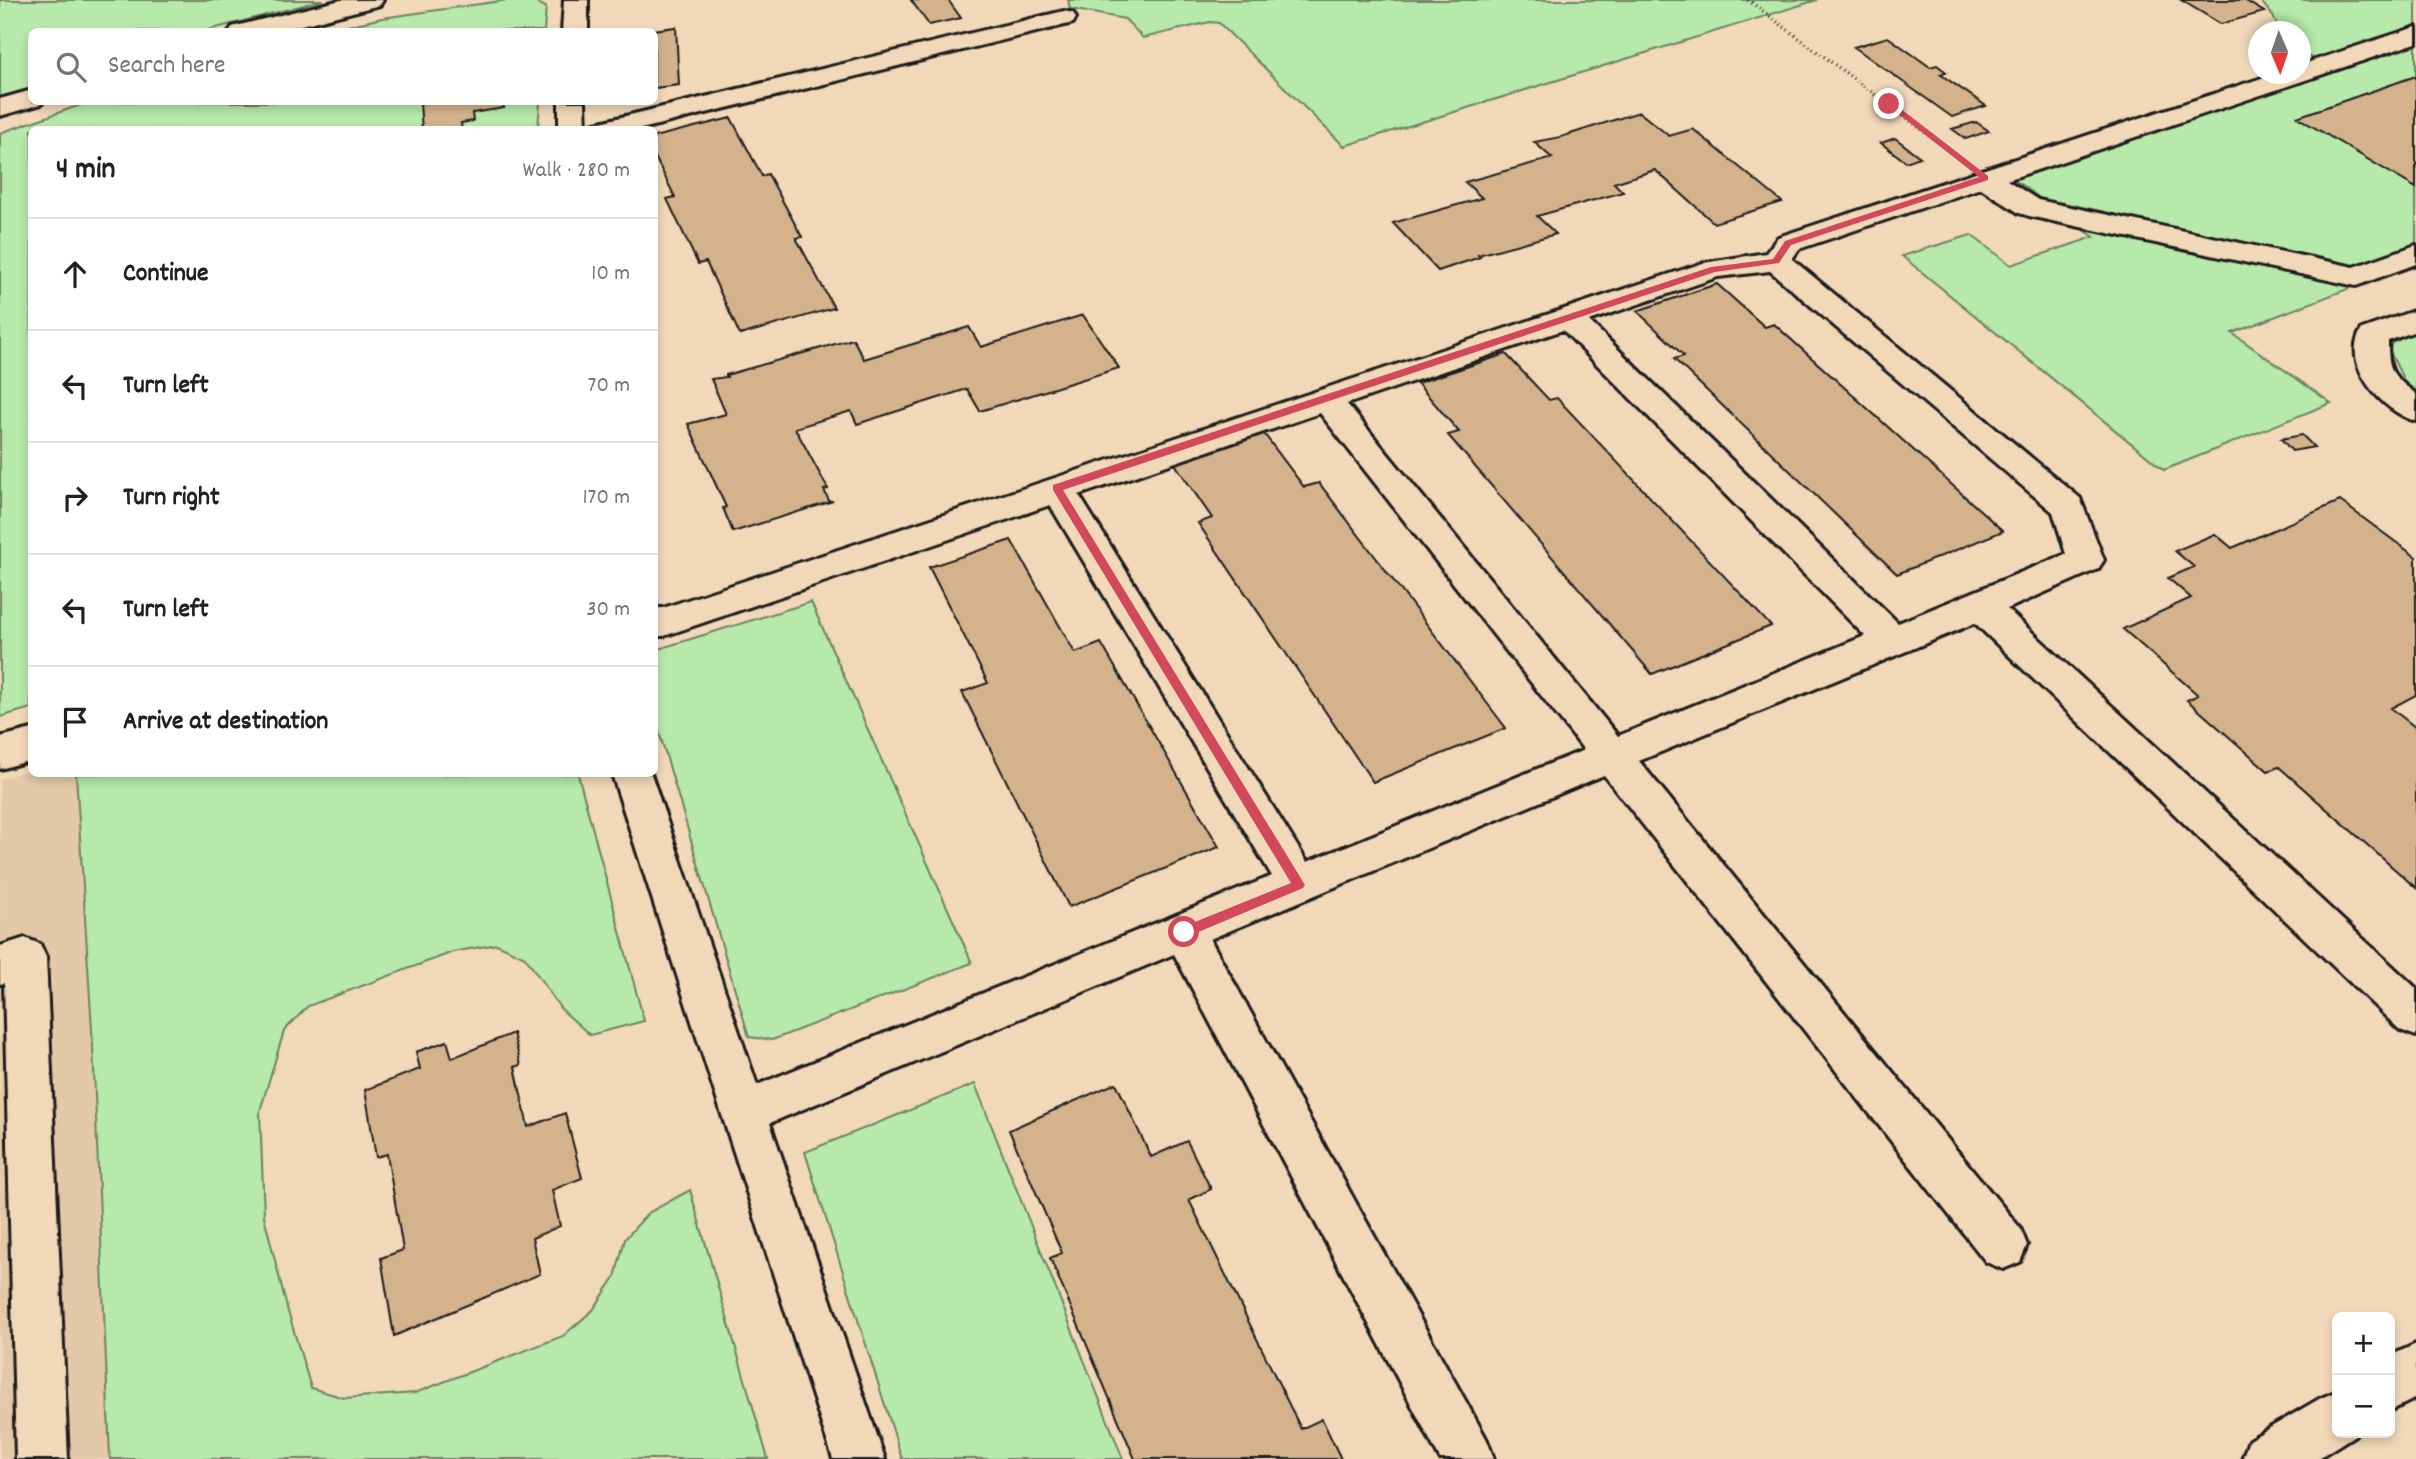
<!DOCTYPE html>
<html lang="en">
<head>
<meta charset="utf-8">
<style>
  :root { --surface:#fff; --page:#f6f6f6; --text:#202124; --muted:#757577; --line:#e0e0e0 }
  body { margin:0; font-family:Dekko,sans-serif; background:var(--page); color:var(--text) }
  .controls { position:absolute; right:21px; bottom:21px; display:grid; overflow:hidden; border-radius:10px; box-shadow:0 4px 10px #0003 }
  .controls button { width:63px; height:63px; display:grid; place-items:center; padding:0; border:0; border-bottom:2px solid var(--line); background:var(--surface); color:var(--text); font:35px sans-serif }
  .compass { position:absolute; left:2248px; top:21px; width:63px; height:63px; border-radius:50%; background:var(--surface); box-shadow:0 4px 10px #0003; rotate:178deg }
  .stop { position:absolute; width:21px; height:21px; margin:-16px; border:5px solid #d1495b; border-radius:50%; background:#fff }
  .stop.end { background:#d1495b; border-color:#fff; box-shadow:0 2px 7px #0008 }
  .list { margin:0; padding:0; list-style:none }
  h2 { display:flex; justify-content:space-between; align-items:center; height:91px; margin:0; padding:0 28px; font-size:30px }
  h2 small { font-size:23px; font-weight:400; color:var(--muted) }
  .list li { display:grid; grid-template-columns:46px 1fr auto; gap:21px; align-items:center; box-sizing:border-box; height:112px; padding:0 28px; border-top:2px solid var(--line) }
  .list b { display:block; font-size:26px; white-space:nowrap }
  .list em { font-size:23px; font-style:normal; color:var(--muted) }
  .icon { flex:none; width:38px; height:38px; fill:none; stroke:currentColor; stroke-width:2; stroke-linecap:round; stroke-linejoin:round }
  .map { position:relative; flex:none; width:2416px; height:1459px; overflow:hidden }
  .search { position:absolute; background:var(--surface); box-shadow:0 4px 10px #0003; left:28px; top:28px; width:630px; height:77px; display:flex; align-items:center; gap:18px; box-sizing:border-box; padding:0 24px; border-radius:10px; color:var(--muted); font-size:26px }
  .panel { position:absolute; background:var(--surface); box-shadow:0 4px 10px #0003; left:28px; top:126px; width:630px; height:651px; border-radius:10px }
  .map>svg:first-child { display:block }
</style>
</head>
<body>
<div class="map">
<svg width="2416" height="1459" viewBox="0 0 2416 1459">
  <rect width="100%" height="100%" fill="#f1d8b9"/>
  <filter id="ink" filterUnits="userSpaceOnUse"><feTurbulence type="fractalNoise" baseFrequency=".0143" numOctaves="2"/><feDisplacementMap in="SourceGraphic" scale="14" xChannelSelector="R" yChannelSelector="G"/><feConvolveMatrix kernelMatrix="1 2 1 2 8 2 1 2 1" color-interpolation-filters="sRGB"/></filter>
  <g filter="url(#ink)">
    <path fill="#e4c9a9" d="M31 769 32 774H97L129 1459H0V779Z"/>
    <path fill="#b7e9aa" stroke="#6a8263" stroke-width="2" d="M0 0H323L205 31 32 32 31 90 0 101Z
      M508 0 533 1 546 7 544 31H325L382 18Z
      M1068 0H1817L1344 146 1219 23 1210 22 1143 38 1125 19 1070 9Z
      M2260 0H2416V27L2318 61 2301 53 2300 32 2280 31 2273 16Z
      M2416 41V263L2232 333 2331 403 2164 470 1902 256 1971 235 2011 265 2094 237 2002 171Z
      M89 102H540L538 129 32 130 31 708 0 717V133Z
      M2416 332V394L2408 389 2389 350 2392 343Z
      M811 602 972 963 772 1040 749 1037 655 718V650Z
      M76 774H578L644 1021 590 1035 561 1009 525 957 497 944 453 952 308 1006 284 1031 260 1111 264 1216 287 1308 311 1388 344 1398 415 1393 563 1336 593 1310 615 1277 625 1239 648 1213 690 1190 768 1459H110L93 1046Z
      M975 1084 1123 1459H902L805 1152Z"/>
    <path fill="#d4b28c" stroke="#1c1c1c" stroke-width="2" d="M911 0H948L961 18 929 25Z
      M2181 0H2244L2264 12 2221 24Z
      M676 27 679 85 654 88V32H638Z
      M1888 37 1930 67 1937 65 1946 72 1940 74 1986 106 1952 117 1854 47Z
      M2416 76V188L2297 117Z
      M428 102H503L504 108 472 113 473 121 461 123 462 130H422L420 103Z
      M1639 112 1669 136 1693 129 1782 202 1714 223 1655 170 1614 183 1623 192 1537 216 1556 234 1478 255 1480 257 1438 271 1393 223 1482 198 1465 182 1552 158 1534 142 1561 137Z
      M731 118 762 176 768 174 802 237 796 238 834 308 740 335 706 262 698 264 667 199 675 197 654 155V137Z
      M1976 122 1989 131 1966 139 1952 129Z
      M1895 138 1920 157 1906 162 1881 143Z
      M1717 284 1765 327 1774 324 2003 531 1897 574 1674 359 1684 356 1637 311Z
      M1083 315 1119 368 980 411 967 389 857 424 851 411 795 428 828 489 824 490 829 501H833L733 532 723 508 726 507 688 424 726 414 711 379 727 377 726 375 853 339 864 359 969 327 981 347Z
      M1506 354 1549 400 1557 398 1771 626 1652 674 1448 435 1459 432 1417 383Z
      M1262 431 1304 487 1319 483 1506 728 1373 782 1198 523 1212 518 1173 461Z
      M2302 435 2314 447 2292 451 2281 439Z
      M2340 501 2416 557V695L2391 708 2416 728V888L2279 767 2268 771 2187 700 2198 695 2123 629 2191 598 2168 578 2194 567 2175 551 2215 534 2232 548Z
      M1011 540 1075 653 1101 643 1219 847 1069 907 962 692 988 683 929 567Z
      M513 1033 521 1065 515 1067 528 1127 565 1113 582 1178 552 1190 560 1226 532 1238 540 1274 394 1336 381 1258 403 1250 387 1154 376 1157 365 1090 420 1069 416 1052 447 1041 452 1058Z
      M1116 1083 1151 1157 1187 1141 1211 1189 1189 1200 1301 1429 1322 1419 1341 1459H1135L1050 1258 1062 1253 1009 1130Z"/>
    <g fill="none" stroke-linecap="round" stroke-linejoin="round">
      <g stroke="#1c1c1c" stroke-width="6">
        <path id="minor" d="M341 0H383L380 5 274 32H229L232 27Z
          M564 0H588V32H562Z
          M1064 11 1073 13 1076 18 1073 23 637 130H589L592 124Z
          M2416 27V43L2007 180 2038 200 2354 267 2416 245V264L2356 286 2029 216 2019 213 1981 188 1799 249 1792 259 2080 498 2104 560 2098 569 2007 609 2416 988V1036L2400 1030 1975 623 1639 761 2020 1228 2027 1245 2020 1262 2003 1269 1986 1262 1604 775 1210 939 1487 1440 1494 1459H1440L1174 954 770 1123 885 1459H833L612 774H651L757 1085 1272 876 1050 505 664 636H654V608H663L1703 263 1766 253 1778 237 2274 74H2300V65ZM1770 271 2053 512 2066 554 1898 623 1589 321 1718 277ZM1563 330 1865 636 1618 736 1347 404ZM1320 413 1584 750 1307 862 1079 495Z
          M32 90V102H43L41 104 0 116V99Z
          M559 102H585L586 130H559Z
          M2416 310V331L2388 341C2388 372 2392 375 2416 394V421C2383 412 2339 364 2362 329Z
          M32 729V760L0 769V737Z
          M25 938 40 944 46 957 68 1459H16L4 983 0 984V946Z
          M2416 1344V1398L2390 1411V1356Z
          M2337 1391V1433H2356L2355 1435 2317 1459H2242L2249 1440 2319 1399Z"/>
      </g>
      <path stroke="#1c1c1c" stroke-width="3.5" stroke-dasharray="1 3.5" stroke-linecap="butt" d="M1748 0 1949 150"/>
      <use href="#minor" fill="#f1d8b9" fill-rule="evenodd"/>
    </g>
  </g>
  <path fill="#d1495b" d="M1887 102H1892L1988 176V180L1791 245 1779 263 1715 272 1063 490 1305 885 1303 888 1189 936H1180V928L1291 883 1053 490V485L1711 267 1773 259 1785 241 1979 177 1887 105Z"/>
</svg>
<div class="controls">
<button>+</button>
<button>−</button>
</div>
<svg class="compass" viewBox="-18 -18 36 36"><path d="M0-13l5 13h-10z" fill="#e53935"/><path d="M0 13l5-13h-10z" fill="#757577"/></svg>
<div class="stop" style="left:1184px;top:932px"></div>
<div class="stop end" style="left:1889px;top:104px"></div>
<div class="search"><svg class="icon" aria-label="search" viewBox="0 0 24 24"><circle cx="10" cy="10" r="6"/><path d="M15 15l6 6"/></svg>Search here</div>
<section class="panel">
<h2>4 min<small>Walk · 280 m</small></h2>
<ul class="list">
<li><svg class="icon" aria-label="ahead" viewBox="0 0 24 24"><path d="M12 20V5M6 11l6-6 6 6"/></svg><div><b>Continue</b></div><em>10 m</em></li>
<li><svg class="icon" aria-label="left" viewBox="0 0 24 24"><path d="M17 20v-9H6M10 6l-5 5 5 5"/></svg><div><b>Turn left</b></div><em>70 m</em></li>
<li><svg class="icon" aria-label="right" viewBox="0 0 24 24"><path d="M7 20v-9h11M14 6l5 5-5 5"/></svg><div><b>Turn right</b></div><em>170 m</em></li>
<li><svg class="icon" aria-label="left" viewBox="0 0 24 24"><path d="M17 20v-9H6M10 6l-5 5 5 5"/></svg><div><b>Turn left</b></div><em>30 m</em></li>
<li><svg class="icon" aria-label="arrive" viewBox="0 0 24 24"><path d="M6 21V4h12l-3 4 3 4H6"/></svg><div><b>Arrive at destination</b></div></li>
</ul>
</section>
</div>
</body>
</html>
